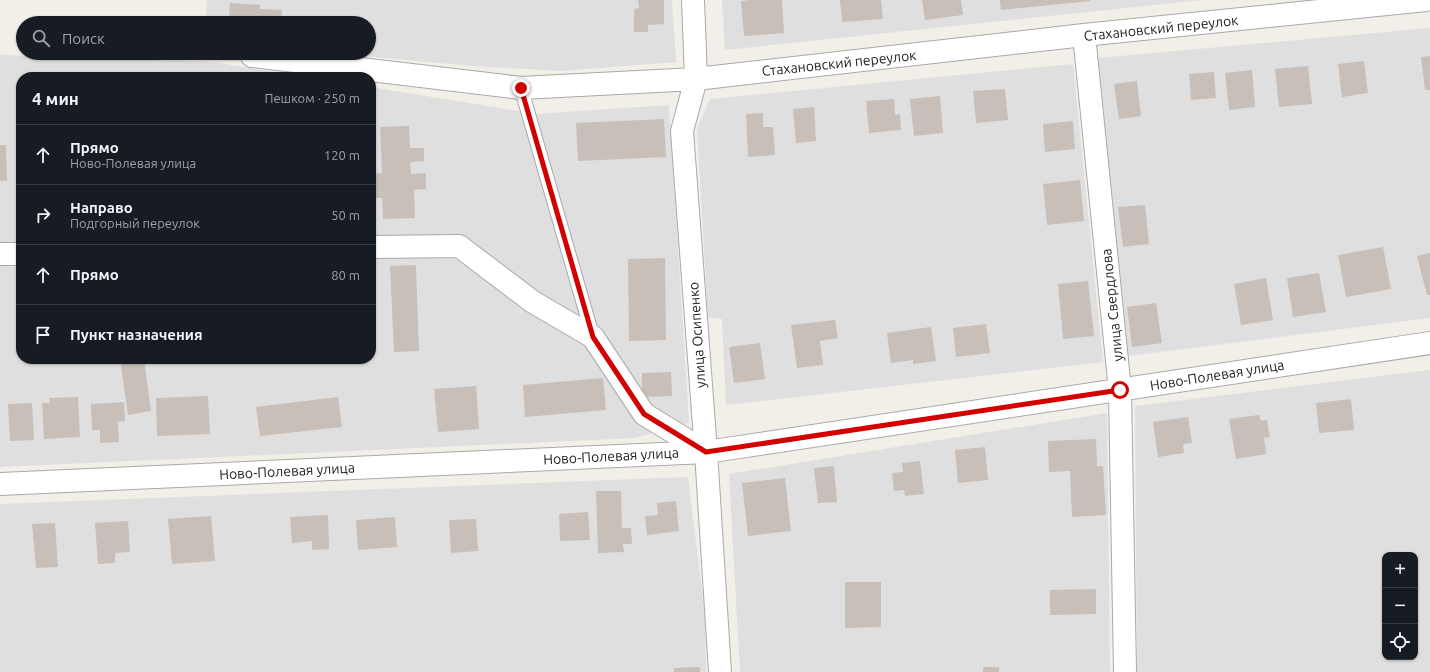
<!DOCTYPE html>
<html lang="ru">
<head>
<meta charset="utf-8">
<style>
  :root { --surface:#171b24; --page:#20242c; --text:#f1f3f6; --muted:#9ea1a6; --line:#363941 }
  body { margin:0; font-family:Ubuntu,sans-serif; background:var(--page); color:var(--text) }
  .controls { position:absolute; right:12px; bottom:12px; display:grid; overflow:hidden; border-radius:8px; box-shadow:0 1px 3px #0004 }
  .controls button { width:36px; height:36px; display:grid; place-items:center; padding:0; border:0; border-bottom:1px solid var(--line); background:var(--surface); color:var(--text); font:20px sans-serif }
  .stop { position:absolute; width:12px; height:12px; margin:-9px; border:3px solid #d40000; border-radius:50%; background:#fff }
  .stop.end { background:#d40000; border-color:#fff; box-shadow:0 1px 4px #0008 }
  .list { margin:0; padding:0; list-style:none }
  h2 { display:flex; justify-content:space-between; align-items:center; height:52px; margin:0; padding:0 16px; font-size:17px }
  h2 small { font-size:13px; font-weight:400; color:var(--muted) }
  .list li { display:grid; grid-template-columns:26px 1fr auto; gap:12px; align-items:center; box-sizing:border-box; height:60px; padding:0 16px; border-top:1px solid var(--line) }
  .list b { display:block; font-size:15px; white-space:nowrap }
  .list p { margin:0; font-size:13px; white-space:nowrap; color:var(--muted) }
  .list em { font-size:13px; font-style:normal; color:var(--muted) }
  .icon { flex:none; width:22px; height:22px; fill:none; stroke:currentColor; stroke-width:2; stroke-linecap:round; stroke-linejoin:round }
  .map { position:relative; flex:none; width:1430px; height:672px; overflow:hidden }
  .search { position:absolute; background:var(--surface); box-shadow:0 1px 3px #0004; left:16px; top:16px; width:360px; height:44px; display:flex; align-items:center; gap:10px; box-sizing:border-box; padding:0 14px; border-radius:22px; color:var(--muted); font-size:15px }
  .panel { position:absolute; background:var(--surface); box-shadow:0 1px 3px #0004; left:16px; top:72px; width:360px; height:292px; border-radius:16px }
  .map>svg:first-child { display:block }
</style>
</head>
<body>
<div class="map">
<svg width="1430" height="672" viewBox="0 0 1430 672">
  <rect width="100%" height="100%" fill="#f2efe9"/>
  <path fill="#e0dfdf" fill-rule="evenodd" d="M207 0H672L676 62 562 71 472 66 331 53H369V23H205Z
    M722 0H1202L725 50Z
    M1430 28V318L1128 356 1098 58Z
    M0 55 213 62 305 77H21V359H371V87L536 114 669 105 689 423 635 438 0 467Z
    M1073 64 1103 362 726 405 722 319 708 317 697 128 710 99Z
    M1430 370V672H1137L1135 406ZM1385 555H1415V657H1385Z
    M1107 413 1110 672H740L729 474Z
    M688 477 705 615 706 672H0V504Z"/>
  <path fill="#c7bfb8" d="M638 0H664V24L648 25V32H634V9L639 8Z
    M751 0H782L784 33 744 36 741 1Z
    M840 0H881L883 19 842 22Z
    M922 0H961L963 15 925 20Z
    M1000 0H1090L1091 1 1001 10Z
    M230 3 260 5V9L282 10 281 23H229Z
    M1430 56V90H1425L1421 57Z
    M1364 61 1368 93 1342 97 1338 64Z
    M1308 66 1312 104 1279 107 1275 69Z
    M1252 70 1255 107 1229 110 1225 73Z
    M1214 72 1216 98 1191 100 1189 74Z
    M1137 81 1141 116 1119 119 1114 84Z
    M1005 89 1008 120 976 123 973 91Z
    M940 96 943 133 914 136 910 99Z
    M894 99 895 115 900 114 901 130 869 133 866 101Z
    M814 107 816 141 796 143 793 109Z
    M763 113V127H773L775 155 748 157 746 114Z
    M664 119 666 157 578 161 576 123Z
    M1073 121 1075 149 1045 152 1043 124Z
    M409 126 410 148H424V161L410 162 411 174 426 173V189L414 190 415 218 383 219 382 198H371V174L382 173 380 127Z
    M0 145H6L7 181H0Z
    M1080 180 1084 221 1047 225 1043 184Z
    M1145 205 1149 244 1123 247 1118 207Z
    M1383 247 1391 289 1346 297 1338 255Z
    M1430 253V295H1427L1417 256Z
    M665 258 666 340 629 341 628 259Z
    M416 265 419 351 394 352 390 266Z
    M1319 273 1326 312 1293 317 1287 278Z
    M1266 278 1273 320 1241 325 1234 284Z
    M1088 281 1094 336 1063 339 1058 284Z
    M1156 303 1162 343 1132 347 1127 307Z
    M835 320 838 338 820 341 823 365 797 368 791 325Z
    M986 324 990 353 956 357 953 328Z
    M931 327 936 361 913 364V360L891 363 887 333Z
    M760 343 765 379 734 383 729 347Z
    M120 359H144L151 411 128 415Z
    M671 372 672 396 642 397V373Z
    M603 378 606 410 525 417 523 385Z
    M476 386 479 429 438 432 434 389Z
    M208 396 210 434 157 436 156 398Z
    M78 397 80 437 44 439 42 403H50L49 398Z
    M338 397 342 427 260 436 256 407Z
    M1351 399 1354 430 1319 433 1316 403Z
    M124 402 125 421 118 422 119 442 100 443V430H92L91 404Z
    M32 403 34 440 10 441 8 404Z
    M1259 415 1261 421 1267 420 1270 437 1264 438 1266 454 1236 459 1229 419Z
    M1188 417 1192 443 1183 444 1184 453 1158 457 1153 422Z
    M1096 439 1097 466H1103L1106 515 1072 517 1070 471 1049 472 1048 441Z
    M985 447 988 480 958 483 955 450Z
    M920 461 924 494 905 496 904 490 894 491 892 473 903 472 902 463Z
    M834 466 837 502 818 503 814 468Z
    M785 478 791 531 748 536 742 483Z
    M596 491H621L622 528H631L632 544H623L624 552 598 553Z
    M676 501 679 531 647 535 645 516 658 515 657 503Z
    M588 512 590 540 560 541 559 514Z
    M328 515 329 549 312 550V541L292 543 290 517Z
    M211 516 215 561 172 564 168 519Z
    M395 517 397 547 358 550 356 520Z
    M476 519 478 551 451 553 449 520Z
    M128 521 130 552 115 553V563L98 564 95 523Z
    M55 523 58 567 36 568 32 524Z
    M845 582H881V627L845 628Z
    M1096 589V614L1050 615V590Z
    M700 667V672H674V668Z
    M983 667H999V672H983Z"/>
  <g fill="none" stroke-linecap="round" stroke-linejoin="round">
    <g stroke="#a9a9a9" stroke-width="15">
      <path id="service" d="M521 88 593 337"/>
    </g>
    <g stroke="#a9a9a9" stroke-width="24">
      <path id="minor" d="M693 0 696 79 682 131 706 452 720 672
        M1084 35 1120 390 1125 672
        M252 56 521 88 696 79 1084 35 1426 0
        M371 247 459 246 533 302 593 337 644 414 706 452
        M0 254H21
        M0 484 706 452 1430 343"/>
    </g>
    <use href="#service" stroke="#fff" stroke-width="13"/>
    <use href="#minor" stroke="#fff" stroke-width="22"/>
  </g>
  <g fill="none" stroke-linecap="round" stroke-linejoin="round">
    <path stroke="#d40000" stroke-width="5" d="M521 88 593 337 644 414 706 452 1120 390"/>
  </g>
  <g text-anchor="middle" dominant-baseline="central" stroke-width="4" stroke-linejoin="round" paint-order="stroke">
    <g font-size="14" fill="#222" stroke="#fff">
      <text transform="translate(1161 28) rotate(-6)">Стахановский переулок</text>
      <text transform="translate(839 63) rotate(-6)">Стахановский переулок</text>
      <text transform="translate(1112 305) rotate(-96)">улица Свердлова</text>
      <text transform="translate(697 335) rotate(-94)">улица Осипенко</text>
      <text transform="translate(1217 375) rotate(-9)">Ново-Полевая улица</text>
      <text transform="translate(611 456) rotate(-3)">Ново-Полевая улица</text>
      <text transform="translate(287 471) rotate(-3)">Ново-Полевая улица</text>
    </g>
  </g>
</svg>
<div class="controls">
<button>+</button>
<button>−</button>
<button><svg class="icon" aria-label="locate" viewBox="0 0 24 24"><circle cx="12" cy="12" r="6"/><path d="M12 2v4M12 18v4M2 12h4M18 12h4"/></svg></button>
</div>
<div class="stop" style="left:1120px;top:390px"></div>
<div class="stop end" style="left:521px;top:88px"></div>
<div class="search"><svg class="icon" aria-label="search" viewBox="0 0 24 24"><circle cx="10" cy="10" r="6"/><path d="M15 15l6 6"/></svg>Поиск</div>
<section class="panel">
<h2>4 мин<small>Пешком · 250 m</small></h2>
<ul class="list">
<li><svg class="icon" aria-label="ahead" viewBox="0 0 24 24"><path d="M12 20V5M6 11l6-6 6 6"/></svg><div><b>Прямо</b><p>Ново-Полевая улица</p></div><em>120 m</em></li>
<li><svg class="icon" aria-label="right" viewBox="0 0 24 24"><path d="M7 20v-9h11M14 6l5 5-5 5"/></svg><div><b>Направо</b><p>Подгорный переулок</p></div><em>50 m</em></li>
<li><svg class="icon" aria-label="ahead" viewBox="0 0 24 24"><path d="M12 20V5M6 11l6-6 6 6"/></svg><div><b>Прямо</b></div><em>80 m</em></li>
<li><svg class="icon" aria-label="arrive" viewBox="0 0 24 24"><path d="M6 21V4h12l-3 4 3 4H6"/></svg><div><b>Пункт назначения</b></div></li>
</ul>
</section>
</div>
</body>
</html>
